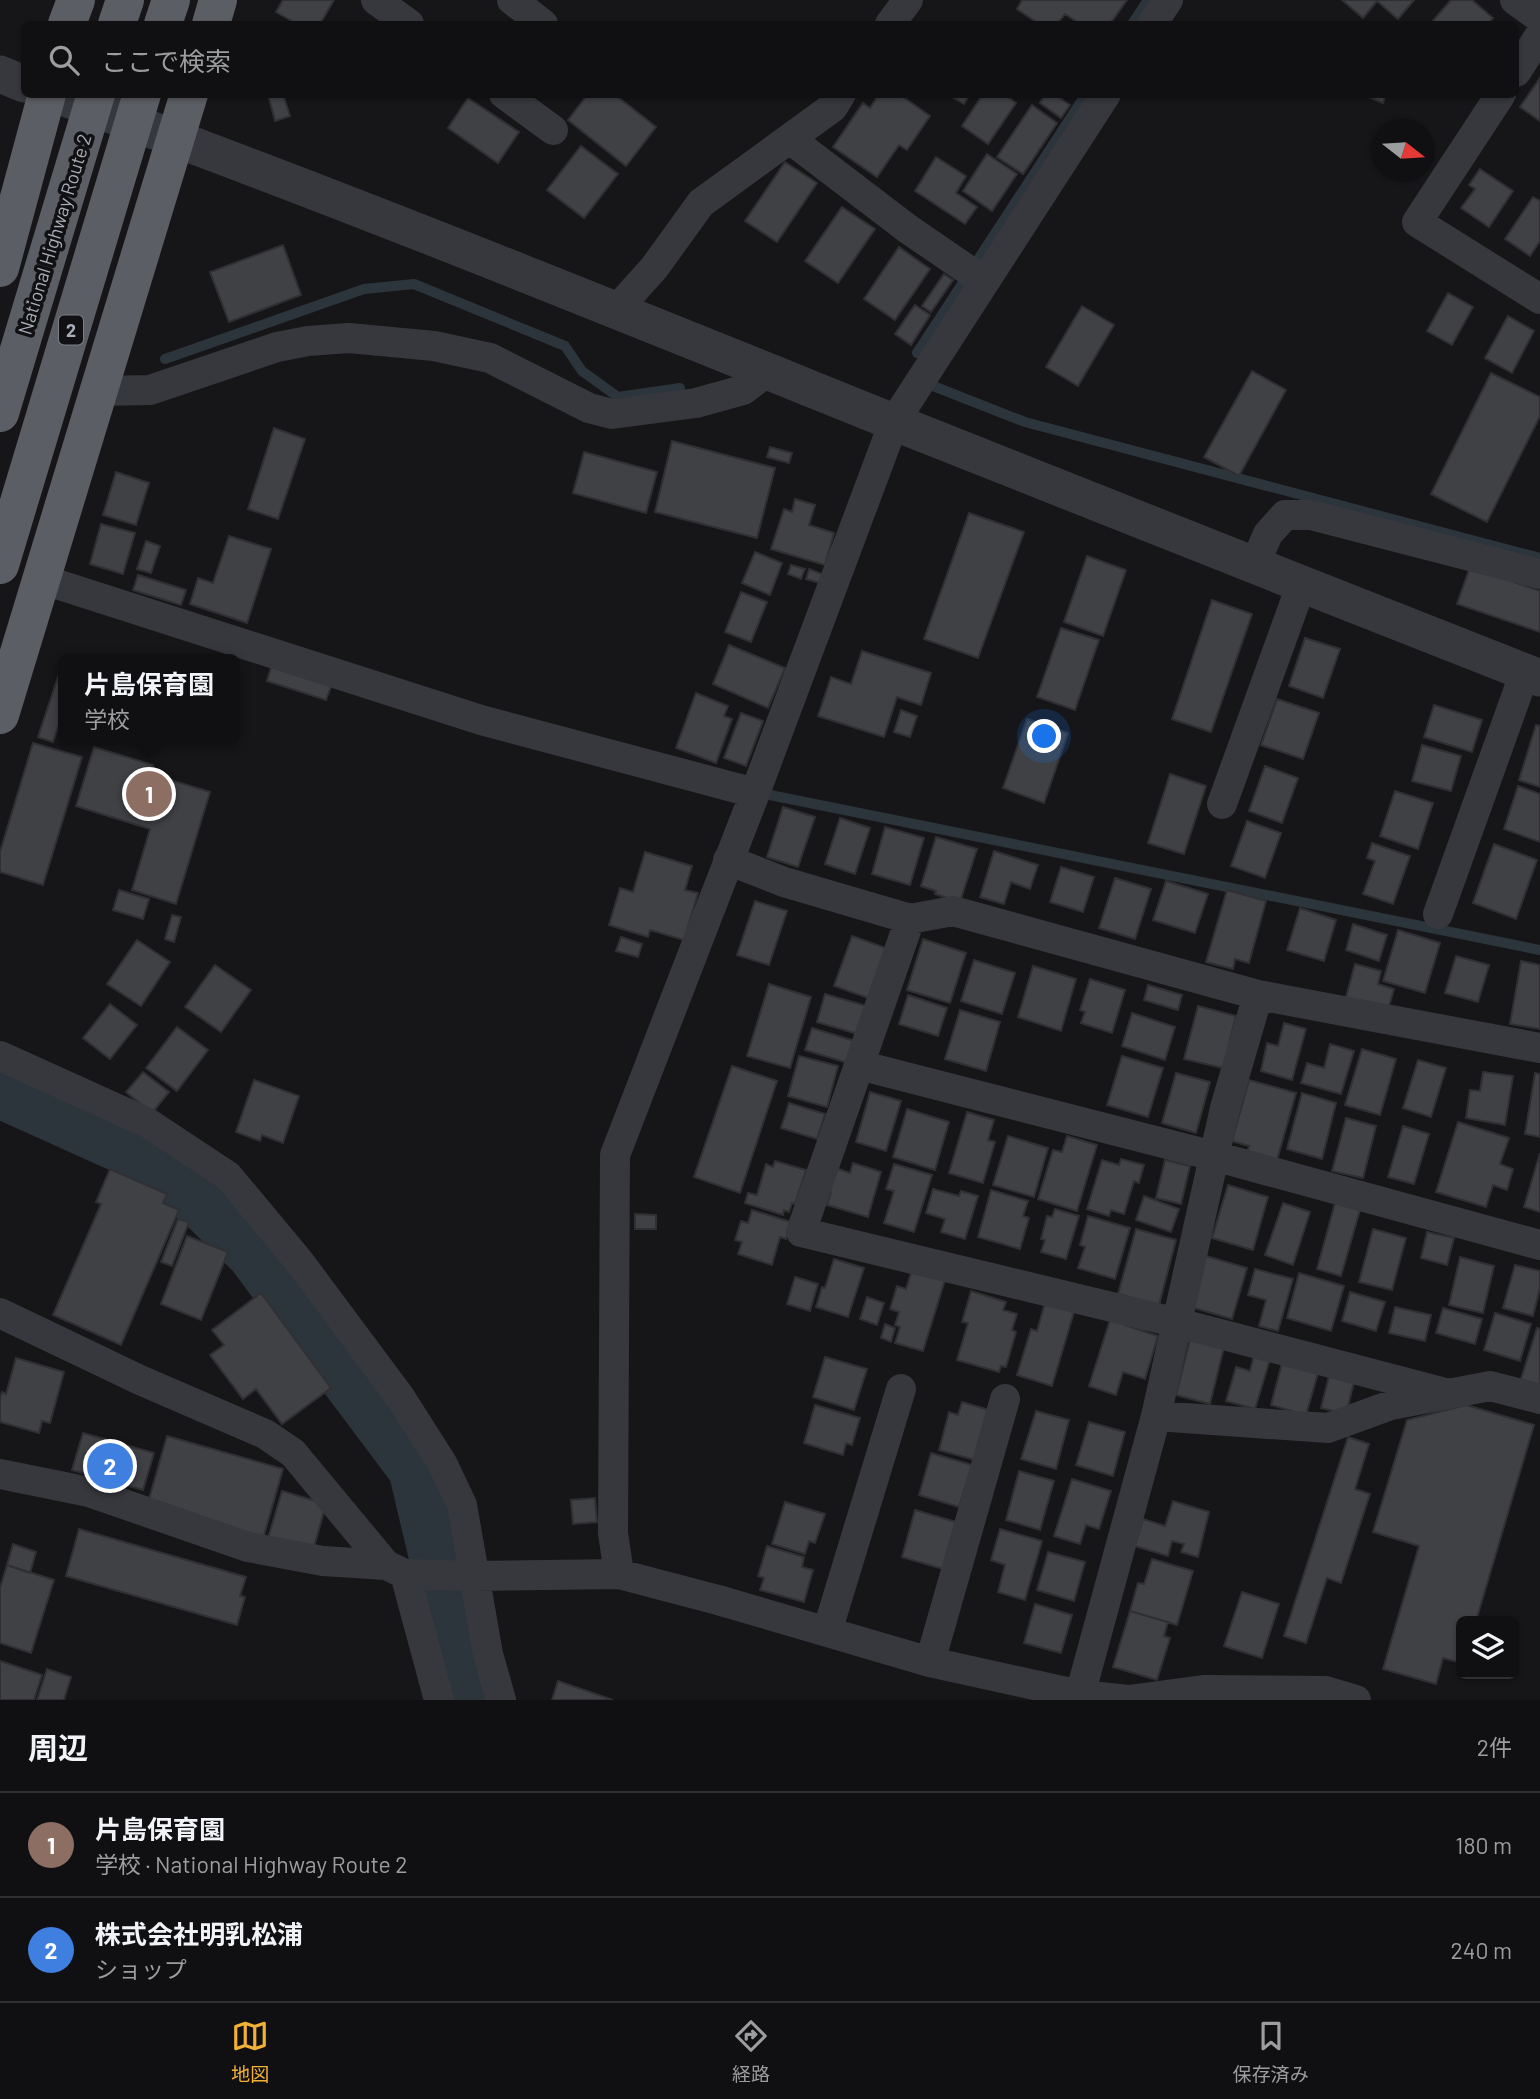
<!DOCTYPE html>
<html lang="ja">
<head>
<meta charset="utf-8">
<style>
  :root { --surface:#101012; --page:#1e1e20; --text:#f1f3f6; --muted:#9c9d9f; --line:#303032; --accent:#f2b134 }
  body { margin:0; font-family:Barlow,"Noto Sans JP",sans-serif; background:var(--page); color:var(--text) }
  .controls { position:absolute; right:21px; bottom:21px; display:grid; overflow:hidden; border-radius:10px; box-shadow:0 2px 5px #0004 }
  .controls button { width:63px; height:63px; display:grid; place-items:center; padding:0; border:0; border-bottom:2px solid var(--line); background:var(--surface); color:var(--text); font:35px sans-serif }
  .compass { position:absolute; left:1372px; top:119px; width:63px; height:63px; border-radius:50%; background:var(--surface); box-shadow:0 2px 5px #0004; rotate:107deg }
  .you { position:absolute; left:1045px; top:737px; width:24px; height:24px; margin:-18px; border:5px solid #fff; border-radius:50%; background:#1a73e8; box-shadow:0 0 0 10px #1a73e833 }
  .badge { display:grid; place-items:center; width:46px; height:46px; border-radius:50%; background:var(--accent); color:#fff; font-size:23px; font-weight:700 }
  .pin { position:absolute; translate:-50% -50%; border:4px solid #fff; box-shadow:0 2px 7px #0006 }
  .popup { position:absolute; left:58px; top:654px; width:182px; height:91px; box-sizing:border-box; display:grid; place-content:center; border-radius:10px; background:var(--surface); filter:drop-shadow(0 2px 5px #0005); font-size:23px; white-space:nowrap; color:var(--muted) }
  .popup b { font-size:26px; color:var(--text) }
  .popup::after { content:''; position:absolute; left:50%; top:100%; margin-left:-14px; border:14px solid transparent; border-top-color:var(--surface) }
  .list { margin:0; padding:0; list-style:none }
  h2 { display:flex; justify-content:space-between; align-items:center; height:91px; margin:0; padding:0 28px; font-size:30px }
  h2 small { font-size:23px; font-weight:400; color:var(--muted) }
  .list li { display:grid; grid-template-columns:46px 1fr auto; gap:21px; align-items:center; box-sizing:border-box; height:105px; padding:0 28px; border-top:2px solid var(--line) }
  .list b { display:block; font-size:26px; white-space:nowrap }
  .list p { margin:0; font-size:23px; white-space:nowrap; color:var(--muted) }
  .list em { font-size:23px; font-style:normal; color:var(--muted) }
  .icon { flex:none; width:38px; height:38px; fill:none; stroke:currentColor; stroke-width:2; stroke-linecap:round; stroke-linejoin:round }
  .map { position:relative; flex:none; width:1540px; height:1700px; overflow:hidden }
  .search { position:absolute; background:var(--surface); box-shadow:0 2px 5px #0004; left:21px; right:21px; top:21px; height:77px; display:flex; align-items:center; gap:18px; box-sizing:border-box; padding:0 24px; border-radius:10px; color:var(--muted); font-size:26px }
  .sheet { height:301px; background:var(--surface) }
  nav { display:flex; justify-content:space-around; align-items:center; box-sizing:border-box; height:98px; border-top:2px solid var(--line); background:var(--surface); font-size:19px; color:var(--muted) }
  nav a { display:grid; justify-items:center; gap:4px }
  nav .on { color:var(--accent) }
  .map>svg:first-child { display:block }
</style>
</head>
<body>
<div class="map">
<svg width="1540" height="1700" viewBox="0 0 1540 1700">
  <rect width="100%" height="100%" fill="#161618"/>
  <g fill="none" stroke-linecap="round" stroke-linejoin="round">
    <path stroke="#2c353c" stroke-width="10" d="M1132 24 1148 0
      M917 353 1086 94
      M165 359 364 289 414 284 565 346 582 371 618 397 680 388
      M928 384 1025 422 1540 558
      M770 795 1540 950"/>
    <path stroke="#2c353c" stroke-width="58" d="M0 1089 140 1152 203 1201 254 1251 417 1468 472 1700"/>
  </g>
  <path fill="#404145" stroke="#303034" stroke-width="2" d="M283 0H334L320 24H297L276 12Z
    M1022 0H1127L1110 24H1080L1065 14 1057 24H1039L1017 9Z
    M1342 0H1414L1398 19 1377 1 1363 18Z
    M1451 0H1472L1493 18 1488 24H1430Z
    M1540 78V121L1520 107Z
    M268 94H283L290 116 275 121Z
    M588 94H614L656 127 626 166 568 120Z
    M879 94H899L930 116 907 150 899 145 877 177 833 147 863 103 870 108Z
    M947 94H970L964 104Z
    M983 94H1004L1016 103 988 144 962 126Z
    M1045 94H1054L1070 105 1061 118 1040 103Z
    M1361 94H1386L1383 103Z
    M468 98 519 132 498 163 448 128Z
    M1032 105 1057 123 1023 174 997 157Z
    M581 146 618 174 584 218 547 190Z
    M987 154 1017 174 992 211 963 191Z
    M936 157 966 176 956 193 977 207 965 224 915 191Z
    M785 162 817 183 777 242 745 221Z
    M1480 169 1513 191 1489 227 1461 208 1475 189 1469 185Z
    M1533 197 1540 201V241L1530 256 1505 239Z
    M842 207 875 229 838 283 805 261Z
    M283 245 301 295 229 322 210 272Z
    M899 247 930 269 895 320 864 299Z
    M944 274 953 280 931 312 922 306Z
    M1448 293 1473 307 1452 345 1427 331Z
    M915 305 930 315 911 345 895 334Z
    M1082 306 1114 325 1078 386 1046 367Z
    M1508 316 1534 331 1512 373 1485 358Z
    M1252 371 1286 390 1239 476 1204 457Z
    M1491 373 1540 397V416L1487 522 1431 494Z
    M274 428 305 439 278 519 248 509Z
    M672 441 775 468 757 538 655 512Z
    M770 447 792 453 789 463 767 457Z
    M584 452 657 472 646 513 573 493Z
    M116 472 149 483 136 525 103 515Z
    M795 499 815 505 809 525 834 533 825 565 771 549 784 509 792 512Z
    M969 513 1024 532 978 658 924 639Z
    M101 524 135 533 123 574 90 564Z
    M229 536 271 549 247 623 190 604 198 578 213 583Z
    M146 541 160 546 151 573 137 569Z
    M755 552 782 563 770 595 742 583Z
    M1087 556 1126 570 1103 636 1064 622Z
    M791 565 805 569 801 579 788 574Z
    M1470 567 1540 591V632L1457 604Z
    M809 569 822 574 820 583 806 579Z
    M138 575 186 590 181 605 133 590Z
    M741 592 767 602 751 642 725 632Z
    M1212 600 1252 614 1211 732 1172 719Z
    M1061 628 1099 640 1075 710 1037 697Z
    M1305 638 1340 649 1323 698 1289 686Z
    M729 645 785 668 768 708 713 684Z
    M862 651 931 673 921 705 897 697 884 737 818 716 831 677 851 684Z
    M272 664 332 684 326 700 267 681Z
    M61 668H63V712L53 742 38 737Z
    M696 693 728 706 724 716 732 719 716 763 676 748Z
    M1277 699 1319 713 1303 759 1261 745Z
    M1434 705 1482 720 1472 752 1424 737Z
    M901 710 917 716 910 737 894 732Z
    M741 713 763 721 746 766 724 758Z
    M1027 719 1068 733 1044 803 1003 788Z
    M1536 725 1540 726V787L1519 780Z
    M33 743 82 757 43 885 0 872V852Z
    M1422 745 1461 756 1451 791 1412 781Z
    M94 747 153 765 151 774 210 792 176 904 132 890 150 829 76 806Z
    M1265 766 1298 778 1282 823 1249 811Z
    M1170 774 1206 786 1184 854 1148 843Z
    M1518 786 1540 794V842L1504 829Z
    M1395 791 1433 803 1418 849 1380 836Z
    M783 807 815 817 798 867 767 857Z
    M840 818 870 828 855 874 825 864Z
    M1247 821 1281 833 1265 878 1231 866Z
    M885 827 924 838 910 885 872 874Z
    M936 837 977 849 960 902 935 894 936 891 921 886Z
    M1372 843 1410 856 1393 904 1363 894 1375 861 1367 858Z
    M1494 844 1537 860 1516 919 1473 903Z
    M994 851 1038 865 1030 889 1011 882 1004 904 980 897Z
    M645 852 692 866 685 890 698 893 684 940 650 930 648 937 609 925 620 888 633 892Z
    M1061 867 1094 877 1083 912 1050 902Z
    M1115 878 1151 889 1135 939 1099 928Z
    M1166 881 1208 894 1195 933 1153 920Z
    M119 890 149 899 143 919 113 910Z
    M1227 890 1266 901 1249 963 1235 959 1233 969 1206 962Z
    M755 901 787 911 769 965 737 955Z
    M1300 908 1336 920 1324 961 1287 950Z
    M172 915 181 917 174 942 165 939Z
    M1353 924 1387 935 1379 961 1346 950Z
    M1398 930 1440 943 1425 993 1383 981Z
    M852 936 889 949 871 999 834 986Z
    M621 937 642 944 638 957 616 951Z
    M923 939 966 953 950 1003 907 990Z
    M137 940 170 962 141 1006 107 984Z
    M1456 956 1489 965 1478 1002 1445 993Z
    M974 960 1015 973 1002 1014 961 1001Z
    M1521 961 1540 965V1029L1510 1024Z
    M1355 964 1381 971 1378 984 1394 989 1387 1013 1345 1001Z
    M215 965 251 990 221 1032 185 1007Z
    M1033 966 1076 979 1061 1031 1018 1017Z
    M1090 979 1125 990 1112 1033 1081 1023 1085 1012 1080 1010Z
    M769 984 811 997 790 1068 747 1056Z
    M1148 985 1182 995 1178 1010 1144 1000Z
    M825 994 870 1007 861 1035 817 1022Z
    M908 995 947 1008 938 1036 899 1024Z
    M110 1004 137 1025 110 1059 83 1038Z
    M1198 1006 1236 1016 1223 1068 1184 1059Z
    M960 1010 1000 1022 986 1071 945 1059Z
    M1132 1013 1175 1027 1165 1060 1122 1046Z
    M1284 1023 1306 1029 1292 1080 1261 1071 1267 1043 1278 1046Z
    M177 1027 208 1050 177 1091 146 1068Z
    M812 1028 858 1042 851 1064 805 1050Z
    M1330 1044 1354 1051 1341 1094 1301 1083 1307 1063 1324 1068Z
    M1362 1049 1396 1059 1380 1115 1345 1105Z
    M799 1056 838 1066 827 1107 788 1096Z
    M1122 1056 1163 1068 1148 1117 1107 1105Z
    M1418 1060 1446 1068 1431 1117 1403 1108Z
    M732 1066 777 1081 740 1193 694 1177Z
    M143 1072 169 1092 152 1113 126 1092Z
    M1483 1072 1513 1076 1505 1125 1466 1118 1470 1090 1480 1091Z
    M1176 1073 1210 1082 1196 1133 1162 1123Z
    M1535 1073 1540 1074V1137L1525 1134Z
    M254 1080 299 1096 283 1143 262 1135 260 1141 236 1132Z
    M1249 1080 1296 1093 1277 1160 1247 1152 1249 1146 1232 1141Z
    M870 1092 901 1101 886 1151 856 1142Z
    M1302 1093 1336 1103 1322 1159 1287 1149Z
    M789 1103 825 1114 817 1139 781 1128Z
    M907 1109 949 1122 935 1170 893 1157Z
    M967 1112 994 1120 988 1140 995 1142 983 1183 949 1173Z
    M1346 1118 1376 1126 1363 1178 1332 1171Z
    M1458 1122 1509 1138 1500 1164 1513 1169 1507 1190 1493 1185 1486 1207 1436 1192Z
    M1403 1126 1429 1134 1414 1184 1388 1177Z
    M1008 1136 1048 1148 1034 1197 993 1185Z
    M1067 1136 1097 1145 1077 1211 1038 1199 1053 1150 1062 1152Z
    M1540 1153V1212L1524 1207Z
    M1121 1159 1144 1165 1139 1183 1134 1181 1124 1214 1111 1210 1109 1216 1087 1209 1102 1160 1119 1165Z
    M1165 1160 1190 1166 1181 1204 1156 1198Z
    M775 1161 806 1170 795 1204 792 1203 789 1212 784 1210 783 1215 745 1203 748 1193 757 1195 766 1164 773 1167Z
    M853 1163 881 1172 868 1217 827 1205 831 1192 826 1191 833 1167 850 1173Z
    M894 1164 932 1175 914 1232 884 1223 894 1191 886 1189Z
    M110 1169 167 1194 163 1203 179 1210 121 1345 53 1315 101 1204 96 1202Z
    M1228 1185 1268 1197 1253 1250 1212 1238Z
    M933 1189 959 1196 961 1191 978 1196 965 1239 941 1232 945 1219 926 1213Z
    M991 1190 1028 1201 1023 1216 1029 1218 1020 1249 978 1237Z
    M1144 1196 1179 1209 1171 1232 1136 1220Z
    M1283 1203 1310 1212 1293 1265 1265 1255Z
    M1335 1203 1360 1210 1341 1276 1317 1269Z
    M1055 1209 1079 1216 1066 1259 1041 1252 1045 1240 1041 1239 1047 1216 1052 1217Z
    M752 1210 791 1222 786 1239 780 1237 772 1265 738 1254 742 1242 735 1240 741 1221 748 1223Z
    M635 1214 656 1215V1229H635Z
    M1088 1216 1130 1228 1115 1279 1078 1268 1085 1247 1080 1245Z
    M178 1219 189 1222 172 1266 161 1262Z
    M1136 1229 1176 1240 1159 1305 1118 1294Z
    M1373 1229 1406 1238 1392 1290 1359 1282Z
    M1427 1232 1454 1238 1447 1265 1421 1258Z
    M187 1236 228 1252 201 1320 161 1304Z
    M1206 1256 1247 1268 1232 1319 1191 1307Z
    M1460 1257 1494 1266 1483 1313 1449 1305Z
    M834 1259 864 1268 848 1317 816 1307 822 1287 825 1288Z
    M1515 1265 1540 1271V1288L1533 1316 1503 1308Z
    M1255 1269 1293 1279 1278 1331 1259 1326 1266 1300 1248 1295Z
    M912 1270 945 1280 923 1351 895 1343 900 1327 895 1325 899 1312 890 1309 897 1286 906 1289Z
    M1299 1273 1344 1286 1331 1331 1287 1318Z
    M795 1277 818 1284 810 1311 787 1304Z
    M971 1291 1006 1302 1003 1310 1017 1314 1012 1330 1016 1332 1006 1367 1001 1366 999 1372 957 1360 968 1323 962 1322Z
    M1350 1292 1385 1302 1376 1331 1342 1321Z
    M261 1293 331 1388 282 1424 256 1389 243 1399 210 1355 224 1345 212 1330Z
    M867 1297 884 1303 877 1325 860 1319Z
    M1045 1303 1074 1312 1052 1386 1017 1375 1031 1329 1037 1331Z
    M1395 1307 1431 1315 1425 1341 1389 1333Z
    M1443 1308 1482 1319 1475 1344 1436 1333Z
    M1495 1313 1531 1324 1520 1361 1484 1350Z
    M1110 1320 1158 1336 1145 1379 1123 1372 1116 1395 1089 1386Z
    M885 1324 895 1328 891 1342 881 1338Z
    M1537 1328 1540 1329V1385L1521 1379Z
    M1190 1339 1224 1347 1210 1404 1176 1395Z
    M1254 1355 1270 1359 1255 1409 1226 1401 1236 1367 1250 1371Z
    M825 1357 867 1369 854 1410 813 1397Z
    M16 1358 64 1372 50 1423 42 1421 39 1433 0 1422V1398L2 1392 6 1394Z
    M1282 1363 1318 1373 1306 1415 1271 1405Z
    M1329 1376 1354 1382 1346 1414 1321 1408Z
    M962 1402 989 1410 975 1460 939 1450 949 1412 958 1415Z
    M815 1405 860 1418 852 1445 846 1443 843 1455 804 1443Z
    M1466 1405 1534 1425 1476 1621H1461V1663L1443 1658 1436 1684 1383 1669 1419 1546 1373 1532 1407 1420Z
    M1036 1411 1069 1420 1056 1469 1021 1459Z
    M1089 1422 1125 1432 1113 1476 1076 1465Z
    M83 1433 154 1453 143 1490 72 1470Z
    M167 1436 283 1469 263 1539 147 1506Z
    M1348 1437 1369 1444 1355 1489 1370 1494 1341 1583 1327 1578 1306 1643 1284 1636Z
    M931 1453 972 1465 959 1507 919 1495Z
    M1019 1471 1054 1481 1040 1530 1006 1520Z
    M1072 1479 1111 1491 1099 1529 1086 1525 1080 1544 1054 1536Z
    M282 1491 326 1504 311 1558 266 1545Z
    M595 1498 597 1522 573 1524 571 1500Z
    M1173 1501 1209 1512 1198 1557 1181 1552 1184 1544 1172 1541 1168 1556 1135 1546 1143 1519 1165 1526Z
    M785 1502 825 1514 815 1543 809 1541 805 1554 772 1544Z
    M915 1510 956 1522 943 1569 902 1557Z
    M79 1529 246 1577 240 1596 245 1597 237 1625 66 1576Z
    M1000 1529 1042 1541 1025 1600 998 1592 1005 1565 991 1560Z
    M13 1544 36 1552 30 1573 7 1565Z
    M767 1546 804 1557 802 1567 813 1570 804 1602 760 1590 764 1578 758 1576Z
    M1048 1552 1085 1562 1074 1601 1037 1590Z
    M1152 1559 1193 1571 1177 1625 1130 1611 1138 1583 1144 1584Z
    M7 1565 54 1580 31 1653 0 1643V1588Z
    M1242 1592 1279 1604 1262 1658 1224 1646Z
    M1035 1604 1072 1615 1061 1653 1024 1643Z
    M1130 1611 1168 1622 1164 1636 1170 1638 1157 1680 1113 1667Z
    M0 1661 42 1675 34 1700H0Z
    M47 1669 71 1677 64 1700H37Z
    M558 1681 613 1700H552Z"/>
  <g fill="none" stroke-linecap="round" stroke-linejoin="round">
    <path stroke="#37383d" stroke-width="30" d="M376 0 409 24
      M512 0 543 24
      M1515 0 1540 18
      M890 24 908 0
      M1152 24 1168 0
      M1516 72 1540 35
      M504 94 553 130
      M1501 94 1417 222 1540 299
      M790 139 908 229 984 281
      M617 309 654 268 701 203 833 107 841 94
      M98 391 150 390 277 347 308 341 349 338 434 346 490 358 589 408 612 414 696 403 743 390 768 371
      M1255 564 1268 534 1285 515H1311L1540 574
      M41 579 481 720 755 793
      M1222 804 1302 583
      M728 860 784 882 910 919 953 911 1258 995 1540 1048
      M1438 914 1525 672
      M910 919 801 1232 1178 1323 1449 1394
      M0 1056 148 1123 228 1176 298 1260 400 1397 442 1463 462 1505 488 1654 501 1700
      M859 1065 1214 1156 1540 1245
      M0 1313 140 1380 265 1434 293 1453 386 1565 405 1574 475 1576 619 1574 718 1600 930 1662 1080 1695 1129 1700 1203 1690 1326 1691 1356 1700
      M1156 1416 1328 1428 1391 1405 1490 1386 1540 1399
      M0 1474 89 1492 248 1547 323 1561 386 1565
      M405 1574 439 1700
      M619 1574 613 1533 615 1155 755 793 894 422 1106 94
      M827 1632 901 1389
      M930 1662 1005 1399
      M1080 1695 1156 1416 1225 1108 1258 995"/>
    <path stroke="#37383d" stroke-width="37" d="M0 74 24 84
      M54 94C336 196 613 309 891 421 1106 508 1324 592 1540 678"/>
    <path stroke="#5b5e65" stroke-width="38" d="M67 24 76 0
      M117 24 125 0
      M163 24 171 0
      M211 24 218 0
      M0 268 47 94
      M0 715 189 94"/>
    <path stroke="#5b5e65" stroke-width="38" d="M0 413 96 94
      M0 565 142 94"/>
  </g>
  <g text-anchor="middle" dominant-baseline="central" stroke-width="7" stroke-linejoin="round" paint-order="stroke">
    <rect fill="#111113" stroke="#7b7e86" stroke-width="2" x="59" y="315.5" width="24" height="29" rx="5"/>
    <g font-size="18" font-weight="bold" fill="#a8adb8">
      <text x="71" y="330">2</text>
    </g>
    <g font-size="19" fill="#a8adb8" stroke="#111113">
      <text transform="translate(54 234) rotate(-73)">National Highway Route 2</text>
    </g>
  </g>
</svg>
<div class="controls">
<button><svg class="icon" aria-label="layers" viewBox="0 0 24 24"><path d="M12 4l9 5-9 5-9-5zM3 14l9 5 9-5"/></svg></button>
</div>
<svg class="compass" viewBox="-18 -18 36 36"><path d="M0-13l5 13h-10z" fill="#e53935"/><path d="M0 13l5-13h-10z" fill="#9c9d9f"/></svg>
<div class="you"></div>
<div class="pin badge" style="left:149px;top:794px;background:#8d6e63">1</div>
<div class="popup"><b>片島保育園</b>学校</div>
<div class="pin badge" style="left:110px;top:1466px;background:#3f7fe0">2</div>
<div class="search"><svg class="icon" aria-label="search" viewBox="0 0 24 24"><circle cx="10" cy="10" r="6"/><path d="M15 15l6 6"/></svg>ここで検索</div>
</div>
<section class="sheet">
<h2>周辺<small>2件</small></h2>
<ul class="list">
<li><span class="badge" style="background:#8d6e63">1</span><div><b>片島保育園</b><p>学校 · National Highway Route 2</p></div><em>180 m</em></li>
<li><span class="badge" style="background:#3f7fe0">2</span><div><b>株式会社明乳松浦</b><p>ショップ</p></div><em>240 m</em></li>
</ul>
</section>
<nav>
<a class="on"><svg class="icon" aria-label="map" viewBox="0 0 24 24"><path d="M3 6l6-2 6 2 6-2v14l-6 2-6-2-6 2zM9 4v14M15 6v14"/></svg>地図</a>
<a><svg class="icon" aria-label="directions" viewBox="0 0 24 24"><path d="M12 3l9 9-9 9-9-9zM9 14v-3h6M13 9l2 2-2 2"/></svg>経路</a>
<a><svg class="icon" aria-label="saved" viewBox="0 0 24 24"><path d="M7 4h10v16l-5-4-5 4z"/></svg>保存済み</a>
</nav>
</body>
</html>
